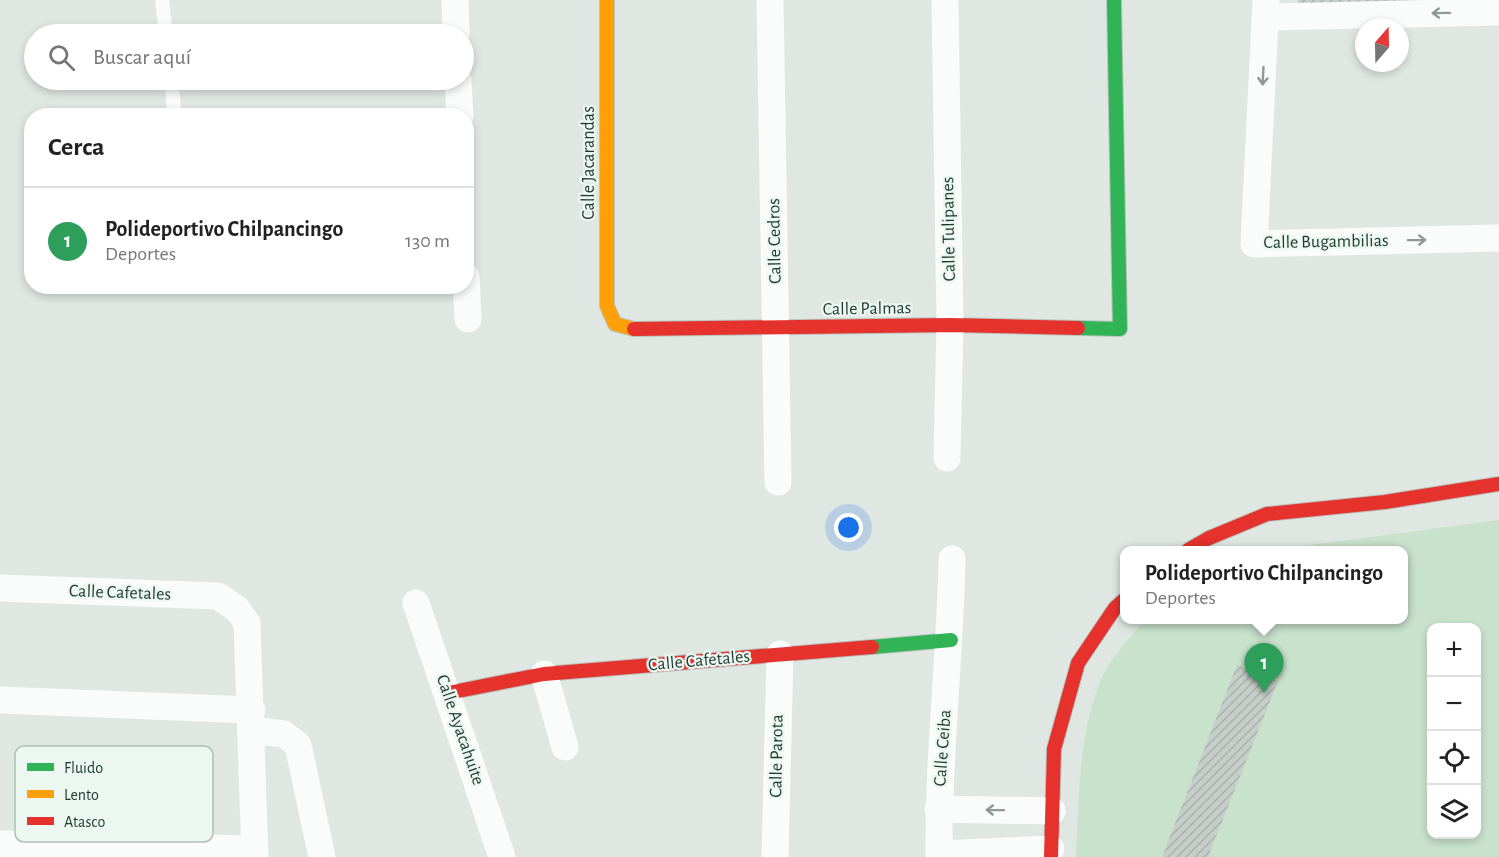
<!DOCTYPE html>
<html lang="es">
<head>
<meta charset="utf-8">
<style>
  :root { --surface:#fff; --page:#f2f2f2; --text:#222; --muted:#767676; --line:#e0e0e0; --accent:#0f766e }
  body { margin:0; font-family:"Alegreya Sans",sans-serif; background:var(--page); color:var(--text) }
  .controls { position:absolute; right:18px; bottom:18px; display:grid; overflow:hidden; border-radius:12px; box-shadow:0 3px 9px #0003 }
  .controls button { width:54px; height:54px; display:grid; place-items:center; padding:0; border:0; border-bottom:2px solid var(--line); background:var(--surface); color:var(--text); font:30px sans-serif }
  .compass { position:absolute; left:1355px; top:18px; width:54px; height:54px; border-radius:50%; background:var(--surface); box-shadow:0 3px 9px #0003; rotate:20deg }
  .you { position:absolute; left:849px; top:528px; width:21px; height:21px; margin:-15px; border:4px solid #fff; border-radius:50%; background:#1a73e8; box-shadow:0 0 0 9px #1a73e833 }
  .badge { display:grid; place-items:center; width:39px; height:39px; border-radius:50%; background:var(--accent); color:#fff; font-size:20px; font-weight:700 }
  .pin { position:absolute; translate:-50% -50px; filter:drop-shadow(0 2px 3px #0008) }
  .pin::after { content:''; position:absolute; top:32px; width:21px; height:18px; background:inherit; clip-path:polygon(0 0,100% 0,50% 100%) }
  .popup { position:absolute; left:1120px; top:546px; width:288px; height:78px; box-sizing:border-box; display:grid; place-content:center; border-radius:12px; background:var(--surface); filter:drop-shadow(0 2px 4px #0005); font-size:20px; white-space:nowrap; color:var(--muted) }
  .popup b { font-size:22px; color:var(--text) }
  .popup::after { content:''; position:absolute; left:50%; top:100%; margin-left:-12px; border:12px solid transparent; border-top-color:var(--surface) }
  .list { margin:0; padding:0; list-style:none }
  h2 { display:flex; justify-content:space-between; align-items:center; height:78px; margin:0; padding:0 24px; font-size:26px }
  h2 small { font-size:20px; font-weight:400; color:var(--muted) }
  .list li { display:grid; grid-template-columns:39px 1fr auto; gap:18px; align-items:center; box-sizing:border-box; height:108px; padding:0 24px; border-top:2px solid var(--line) }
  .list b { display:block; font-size:22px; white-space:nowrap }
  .list p { margin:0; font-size:20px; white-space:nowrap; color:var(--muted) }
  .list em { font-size:20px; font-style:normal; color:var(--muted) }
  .icon { flex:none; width:33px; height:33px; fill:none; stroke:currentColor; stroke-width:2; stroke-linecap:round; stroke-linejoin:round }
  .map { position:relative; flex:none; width:1499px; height:857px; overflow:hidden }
  .search { position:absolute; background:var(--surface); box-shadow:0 3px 9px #0003; left:24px; top:24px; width:450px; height:66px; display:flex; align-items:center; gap:15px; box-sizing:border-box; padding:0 21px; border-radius:33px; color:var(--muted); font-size:22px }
  .panel { position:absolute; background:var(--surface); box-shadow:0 3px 9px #0003; left:24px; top:108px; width:450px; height:186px; border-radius:24px }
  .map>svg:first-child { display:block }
</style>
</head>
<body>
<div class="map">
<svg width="1499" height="857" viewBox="0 0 1499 857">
  <defs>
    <pattern id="building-hatch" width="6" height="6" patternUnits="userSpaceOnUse" patternTransform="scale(1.5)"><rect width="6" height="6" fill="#c7ceca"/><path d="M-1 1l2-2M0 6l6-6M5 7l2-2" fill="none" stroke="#aab2ae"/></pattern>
  </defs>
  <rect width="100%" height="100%" fill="#e0e7e3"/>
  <path fill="#c8e2cc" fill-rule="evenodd" d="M1499 520V857H1076C1079 796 1078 727 1105 671 1115 653 1132 636 1145 620H1404V550H1273ZM1432 628H1476V834H1432Z"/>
  <path fill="url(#building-hatch)" d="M1298 0H1431L1298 4Z
    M1237 665 1278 681 1208 857H1162Z"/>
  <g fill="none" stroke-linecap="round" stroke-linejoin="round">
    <g stroke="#b9c4be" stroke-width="16">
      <path id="fast" d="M1078 328 1120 329 1114 0
        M872 647 951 640"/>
    </g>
    <g stroke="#b9c4be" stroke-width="16">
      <path id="slow" d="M607 0V306L615 324 634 329"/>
    </g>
    <g stroke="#b9c4be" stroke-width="16">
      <path id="jam" d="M634 329 950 325 1078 328
        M1188 550 1209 538 1267 514 1385 502 1499 484
        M448 693 544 674 872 647
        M1051 857 1054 749 1078 663 1115 608 1124 600"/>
    </g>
    <path stroke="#fafbfb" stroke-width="14" d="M162 0 166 34
      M171 80 175 116"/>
    <path stroke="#fafbfb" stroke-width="27" d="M455 0 456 34
      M770 0 778 482
      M945 0 950 325 947 458
      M1266 0 1254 244 1499 238
      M1266 17 1499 12
      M458 80 460 116
      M466 277 468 319
      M0 588 218 596 237 609 247 623 255 857
      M416 603 502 857
      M544 674 565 747
      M0 700 252 710
      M251 730 284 734 298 745 322 857
      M938 809 1052 811
      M0 844 255 849
      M939 854 1051 849
      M775 857 780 654
      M939 857C938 758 950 659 952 559"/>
    <use href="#fast" stroke="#30b455" stroke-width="14"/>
    <use href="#slow" stroke="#ff9f0a" stroke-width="14"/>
    <use href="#jam" stroke="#e5322d" stroke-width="14"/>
  </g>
  <defs><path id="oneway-shaft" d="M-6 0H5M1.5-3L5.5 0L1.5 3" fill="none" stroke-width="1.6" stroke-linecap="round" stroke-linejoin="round" transform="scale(1.5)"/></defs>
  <g stroke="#8c9a95">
    <use href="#oneway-shaft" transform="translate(1441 13) rotate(179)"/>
    <use href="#oneway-shaft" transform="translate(1263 76) rotate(93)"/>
    <use href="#oneway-shaft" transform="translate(1417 240) rotate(-1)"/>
    <use href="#oneway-shaft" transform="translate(995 810) rotate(-179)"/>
  </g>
  <g text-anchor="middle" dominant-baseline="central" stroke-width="4.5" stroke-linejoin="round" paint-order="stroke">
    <g font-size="18" fill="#1e3a2f" stroke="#edf7f1">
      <text transform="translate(589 163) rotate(-90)">Calle Jacarandas</text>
      <text transform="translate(949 229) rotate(-91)">Calle Tulipanes</text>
      <text transform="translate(775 241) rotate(-91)">Calle Cedros</text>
      <text transform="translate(1326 242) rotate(-1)">Calle Bugambilias</text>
      <text transform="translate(867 309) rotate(-1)">Calle Palmas</text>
      <text transform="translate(120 593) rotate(2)">Calle Cafetales</text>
      <text transform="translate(699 661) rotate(-5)">Calle Cafetales</text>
      <text transform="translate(460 730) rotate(71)">Calle Ayacahuite</text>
      <text transform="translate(943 748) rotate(-86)">Calle Ceiba</text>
      <text transform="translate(777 756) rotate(-89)">Calle Parota</text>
    </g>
  </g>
  <rect x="15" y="746" width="198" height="96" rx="9" fill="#edf7f1" stroke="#afbeb7" stroke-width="1.5"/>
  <rect x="27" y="763" width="27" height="8" fill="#30b455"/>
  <rect x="27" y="790" width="27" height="8" fill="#ff9f0a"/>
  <rect x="27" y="817" width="27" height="8" fill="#e5322d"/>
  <g font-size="16" fill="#1e3a2f">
    <text x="64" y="773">Fluido</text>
    <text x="64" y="800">Lento</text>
    <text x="64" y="827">Atasco</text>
  </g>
</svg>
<div class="controls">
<button>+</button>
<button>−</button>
<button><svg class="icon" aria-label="locate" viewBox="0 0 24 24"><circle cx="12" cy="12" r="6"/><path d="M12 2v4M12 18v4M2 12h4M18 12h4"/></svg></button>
<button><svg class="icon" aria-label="layers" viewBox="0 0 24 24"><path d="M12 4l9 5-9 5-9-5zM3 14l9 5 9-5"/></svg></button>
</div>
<svg class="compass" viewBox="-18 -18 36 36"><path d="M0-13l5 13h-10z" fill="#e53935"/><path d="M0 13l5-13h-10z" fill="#767676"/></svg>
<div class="you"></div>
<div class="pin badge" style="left:1264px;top:693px;background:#2e9e5b">1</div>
<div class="popup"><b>Polideportivo Chilpancingo</b>Deportes</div>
<div class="search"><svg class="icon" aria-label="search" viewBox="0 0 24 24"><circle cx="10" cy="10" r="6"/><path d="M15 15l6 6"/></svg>Buscar aquí</div>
<section class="panel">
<h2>Cerca<small></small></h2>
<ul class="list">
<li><span class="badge" style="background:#2e9e5b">1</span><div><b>Polideportivo Chilpancingo</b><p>Deportes</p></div><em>130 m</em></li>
</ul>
</section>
</div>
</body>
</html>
